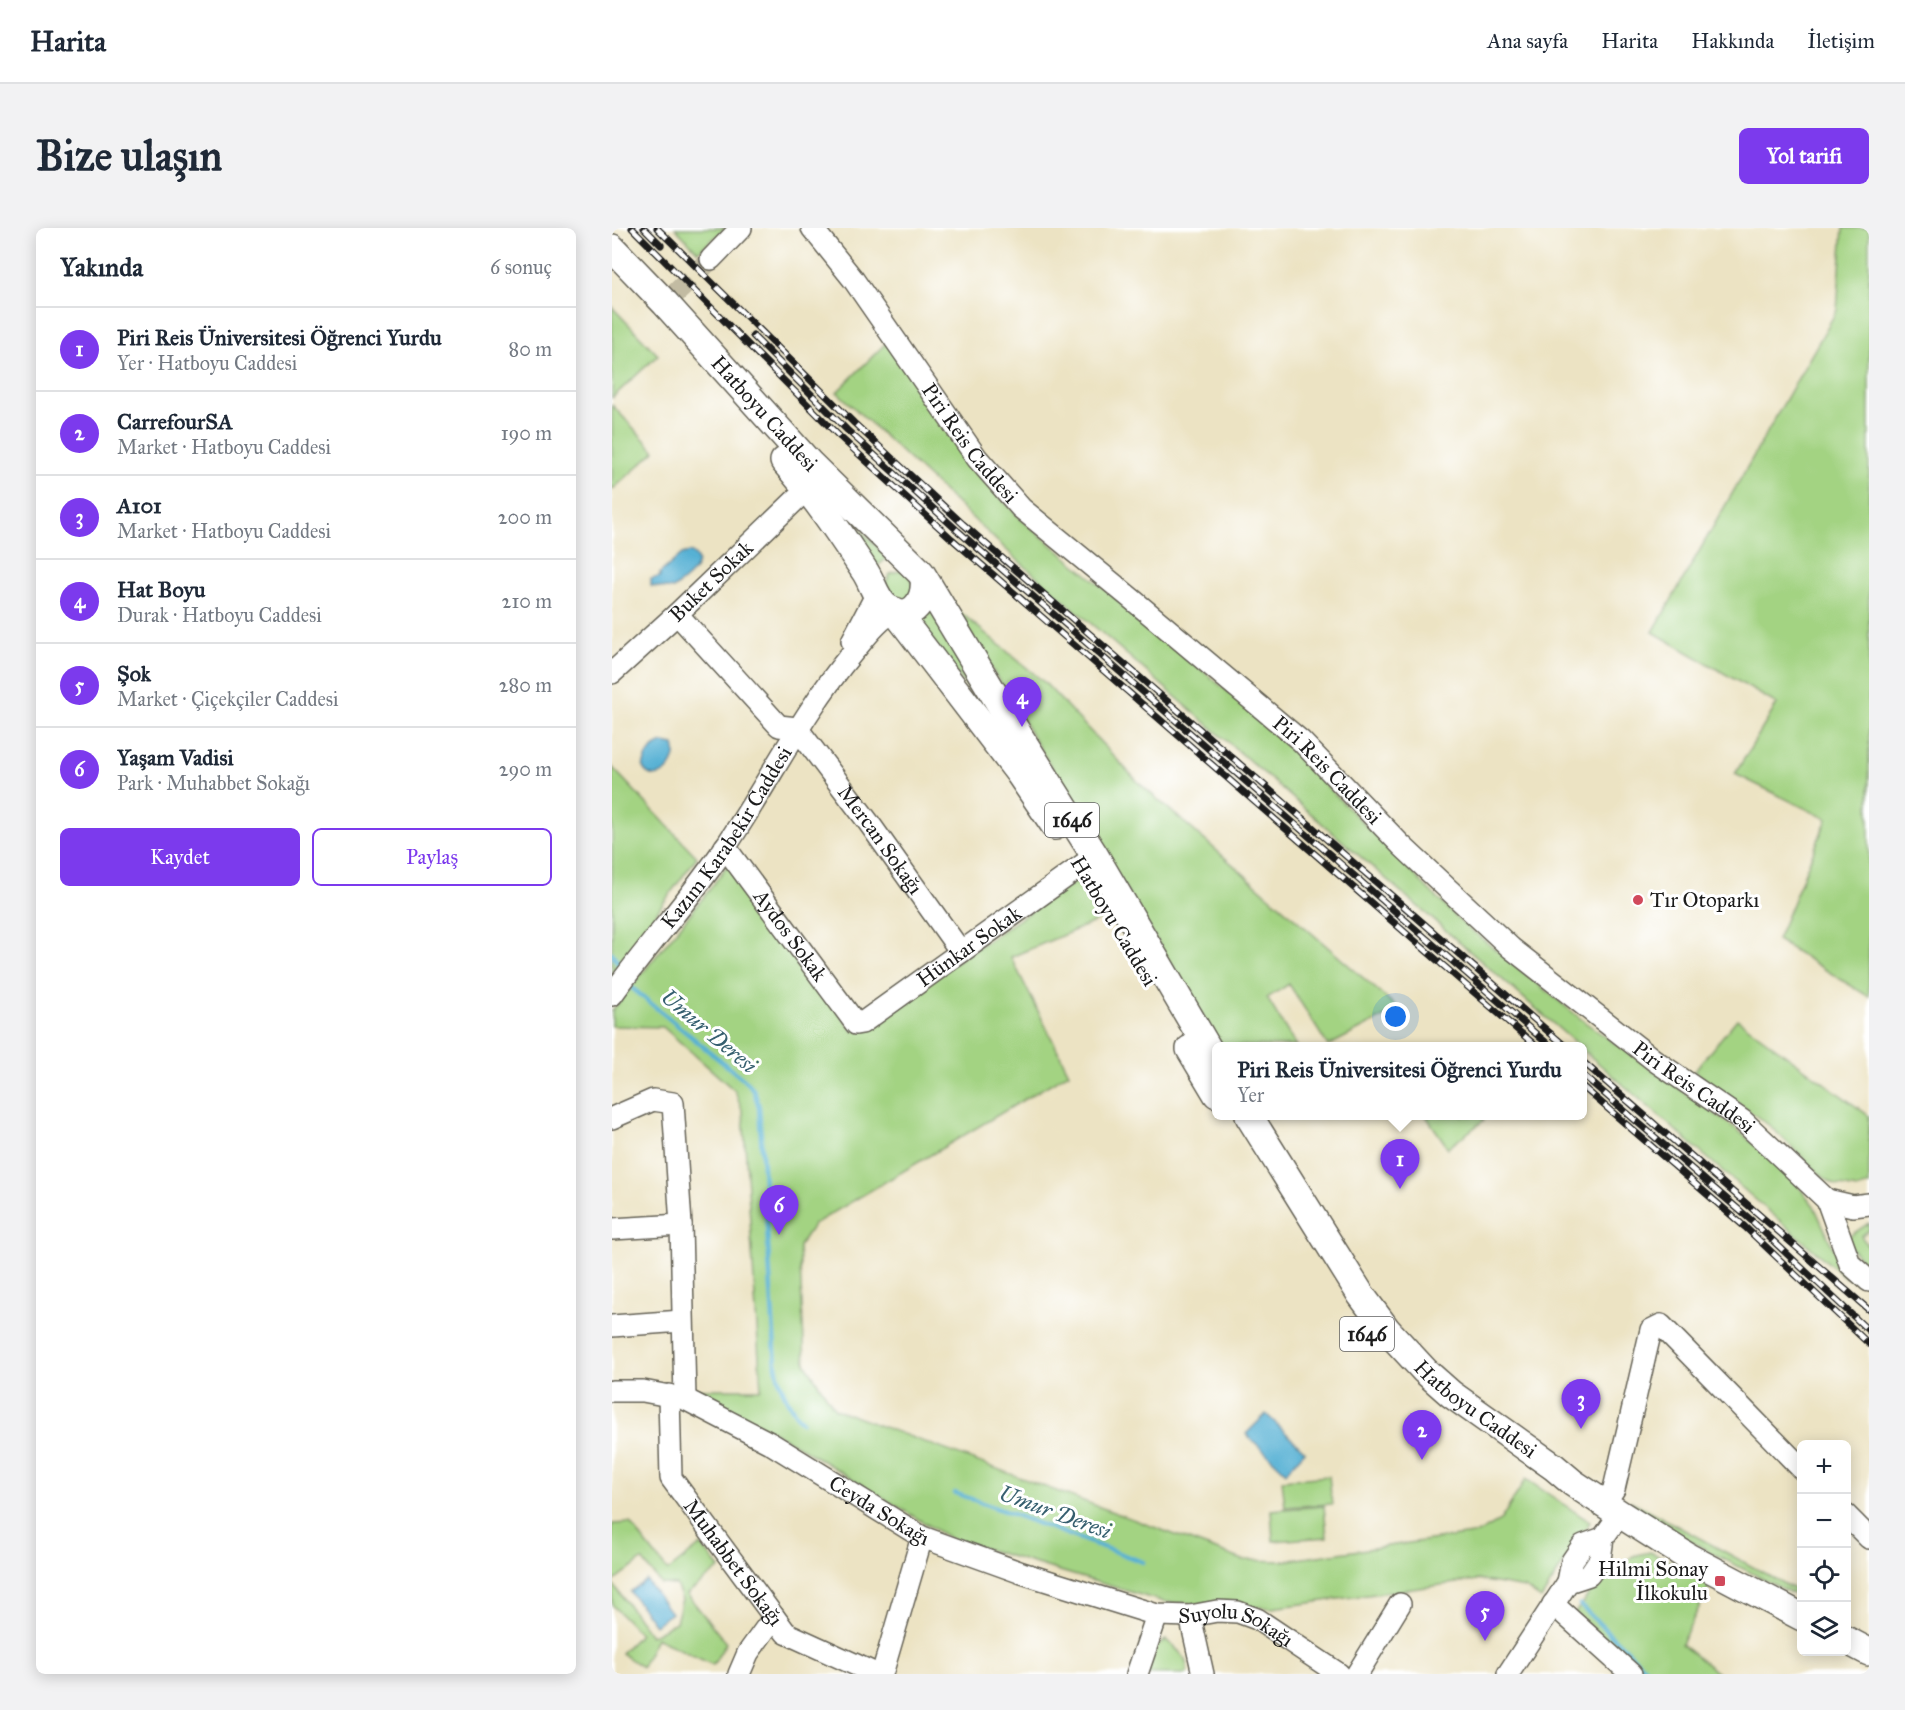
<!DOCTYPE html>
<html lang="tr">
<head>
<meta charset="utf-8">
<style>
  :root { --surface:#fff; --page:#f2f2f3; --text:#1f2937; --muted:#747a83; --line:#e0e1e3; --accent:#7c3aed }
  body { margin:0; font-family:"IM FELL Great Primer",serif; background:var(--page); color:var(--text) }
  .controls { position:absolute; right:18px; bottom:18px; display:grid; overflow:hidden; border-radius:9px; box-shadow:0 3px 15px #0003 }
  .controls button { width:54px; height:54px; display:grid; place-items:center; padding:0; border:0; border-bottom:2px solid var(--line); background:var(--surface); color:var(--text); font:30px sans-serif }
  .you { position:absolute; left:784px; top:789px; width:21px; height:21px; margin:-15px; border:4px solid #fff; border-radius:50%; background:#1a73e8; box-shadow:0 0 0 9px #1a73e833 }
  .badge { display:grid; place-items:center; width:39px; height:39px; border-radius:50%; background:var(--accent); color:#fff; font-size:20px; font-weight:700 }
  .pin { position:absolute; translate:-50% -50px; filter:drop-shadow(0 2px 3px #0008) }
  .pin::after { content:''; position:absolute; top:32px; width:21px; height:18px; background:inherit; clip-path:polygon(0 0,100% 0,50% 100%) }
  .popup { position:absolute; left:600px; top:814px; width:375px; height:78px; box-sizing:border-box; display:grid; place-content:center; border-radius:9px; background:var(--surface); filter:drop-shadow(0 2px 4px #0005); font-size:20px; white-space:nowrap; color:var(--muted) }
  .popup b { font-size:22px; color:var(--text) }
  .popup::after { content:''; position:absolute; left:50%; top:100%; margin-left:-12px; border:12px solid transparent; border-top-color:var(--surface) }
  .list { margin:0; padding:0; list-style:none }
  h2 { display:flex; justify-content:space-between; align-items:center; height:78px; margin:0; padding:0 24px; font-size:26px }
  h2 small { font-size:20px; font-weight:400; color:var(--muted) }
  .list li { display:grid; grid-template-columns:39px 1fr auto; gap:18px; align-items:center; box-sizing:border-box; height:84px; padding:0 24px; border-top:2px solid var(--line) }
  .list b { display:block; font-size:22px; white-space:nowrap }
  .list p { margin:0; font-size:20px; white-space:nowrap; color:var(--muted) }
  .list em { font-size:20px; font-style:normal; color:var(--muted) }
  .actions { display:flex; gap:12px; padding:18px 24px }
  .actions a { flex:1; padding:14px 0; border:2px solid var(--accent); border-radius:9px; text-align:center; font-size:21px; color:var(--accent) }
  .actions .main { background:var(--accent); color:#fff }
  .icon { flex:none; width:33px; height:33px; fill:none; stroke:currentColor; stroke-width:2; stroke-linecap:round; stroke-linejoin:round }
  .map { position:relative; flex:none; width:1257px; height:1446px; overflow:hidden; border-radius:9px }
  header { display:flex; align-items:center; gap:36px; box-sizing:border-box; height:84px; padding:0 30px; background:var(--surface); border-bottom:2px solid var(--line) }
  header strong { font-size:28px }
  nav { display:flex; gap:33px; margin-inline-start:auto; font-size:21px }
  .intro { display:flex; align-items:center; justify-content:space-between; box-sizing:border-box; height:144px; padding:0 36px }
  h1 { margin:0; font-size:42px }
  .button { padding:15px 27px; border-radius:9px; background:var(--accent); color:#fff; font-size:21px; font-weight:700 }
  main { display:flex; gap:36px; padding:0 36px }
  aside { flex:1; background:var(--surface); border-radius:9px; box-shadow:0 3px 15px #0003 }
  .map>svg:first-child { display:block }
</style>
</head>
<body>
<header>
<strong>Harita</strong>
<nav><a>Ana sayfa</a><a>Harita</a><a>Hakkında</a><a>İletişim</a></nav>
</header>
<div class="intro"><h1>Bize ulaşın</h1><a class="button">Yol tarifi</a></div>
<main>
<aside>
<h2>Yakında<small>6 sonuç</small></h2>
<ul class="list">
<li><span class="badge">1</span><div><b>Piri Reis Üniversitesi Öğrenci Yurdu</b><p>Yer · Hatboyu Caddesi</p></div><em>80 m</em></li>
<li><span class="badge">2</span><div><b>CarrefourSA</b><p>Market · Hatboyu Caddesi</p></div><em>190 m</em></li>
<li><span class="badge">3</span><div><b>A101</b><p>Market · Hatboyu Caddesi</p></div><em>200 m</em></li>
<li><span class="badge">4</span><div><b>Hat Boyu</b><p>Durak · Hatboyu Caddesi</p></div><em>210 m</em></li>
<li><span class="badge">5</span><div><b>Şok</b><p>Market · Çiçekçiler Caddesi</p></div><em>280 m</em></li>
<li><span class="badge">6</span><div><b>Yaşam Vadisi</b><p>Park · Muhabbet Sokağı</p></div><em>290 m</em></li>
</ul>
<div class="actions"><a class="main">Kaydet</a><a>Paylaş</a></div>
</aside>
<div class="map">
<svg width="1257" height="1446" viewBox="0 0 1257 1446">
  <rect width="100%" height="100%" fill="#fff"/>
  <filter id="ink" filterUnits="userSpaceOnUse"><feTurbulence type="fractalNoise" baseFrequency=".0167" numOctaves="2"/><feDisplacementMap in="SourceGraphic" scale="12" xChannelSelector="R" yChannelSelector="G"/><feConvolveMatrix kernelMatrix="1 2 1 2 8 2 1 2 1" color-interpolation-filters="sRGB"/></filter>
  <filter id="wash" filterUnits="userSpaceOnUse"><feTurbulence type="fractalNoise" baseFrequency=".008" numOctaves="4" result="noise"/><feDisplacementMap in="SourceGraphic" scale="24" xChannelSelector="R" yChannelSelector="G"/><feGaussianBlur stdDeviation="1.35" result="paint"/><feColorMatrix in="noise" values="0 0 0 0 0 0 0 0 0 0 0 0 0 0 0 0 0 1.4 0 .05"/><feComposite in="paint" operator="in"/></filter>
  <g filter="url(#wash)">
    <rect width="100%" height="100%" fill="#ece3c3"/>
    <path fill="#a3d382" stroke="#60784f" stroke-width="1.5" d="M63 0H114L86 24Z
      M1231 0H1257V769L1165 712 1215 591 1123 546 1165 476 1041 404 1225 82Z
      M0 79 46 127 0 170Z
      M275 114 365 246 411 293 644 487 847 692 974 795 1127 903 1180 950 1202 978 1235 1051 971 822V818H967L401 328 225 164Z
      M0 177 43 223 0 262Z
      M205 257 276 330 265 338Z
      M289 342 297 344 304 367 284 375 273 356 278 346Z
      M317 375 402 520 340 440 303 387Z
      M342 379 433 455 527 555 787 781 716 818 677 756 655 770 684 818H609Z
      M0 539 85 629 0 745Z
      M116 636 241 803 464 653 490 691 399 729 457 845 202 996 187 1018 193 1135 223 1181 631 1332 671 1333 867 1305 888 1293 914 1251 978 1294 929 1371 913 1360 866 1352 660 1380 552 1374 337 1310 183 1216 82 1161H149L131 885 123 863 51 799 0 798V783L98 661Z
      M1125 791 1257 888V957L1245 961 1223 957 1211 949 1158 898 1082 843Z
      M814 888H869L872 892 836 920Z
      M1257 995V1002L1249 1008 1257 1019V1039L1237 1018 1236 1009Z
      M717 1248 720 1276 673 1279 670 1252Z
      M1019 1273 1189 1365V1370L1100 1325 1022 1281Z
      M712 1278 715 1309 661 1313 659 1282Z
      M18 1295 56 1343 89 1317 108 1340 75 1366 114 1415 101 1437 44 1410 30 1439 9 1425 28 1406 0 1377V1355L39 1408 64 1394 70 1371 64 1357 49 1356 30 1332 0 1355V1296Z
      M1038 1324 1100 1353 1069 1416 1107 1446H1031L963 1385 982 1359 1021 1328Z
      M554 1412C566 1422 577 1429 575 1446H535L545 1417Z"/>
    <path fill="#56b1d4" stroke="#396678" stroke-width="1.5" d="M78 324C99 335 71 353 61 361L39 358V351L48 349V345L70 326Z
      M51 515 62 517C69 537 43 560 31 540 33 527 39 519 51 515Z
      M654 1186 693 1223 674 1244 634 1206Z
      M34 1352 59 1385 43 1397 18 1364Z"/>
    <g fill="none" stroke-linecap="round" stroke-linejoin="round">
      <path stroke="#56b1d4" stroke-width="4.5" d="M0 725 7 736
        M20 760 137 856 142 863 147 879 164 1138C168 1159 176 1178 190 1194
        M343 1265 531 1334
        M968 1377 1039 1446"/>
    </g>
  </g>
  <g filter="url(#ink)">
    <g fill="none" stroke-linecap="round" stroke-linejoin="round">
      <path stroke="#c2bba2" stroke-width="21" stroke-dasharray="21 10" stroke-linecap="butt" d="M63 66 99 31"/>
      <g stroke="#656256" stroke-width="24">
        <g id="minor">
          <path id="s1" d="M200 0 241 51 365 230 409 280 521 372 689 513 789 617 899 720 1042 832 1131 893 1215 972 1238 1036 1257 1053"/>
          <path d="M99 31 129 0"/>
          <path id="s2" d="M65 386 167 498 185 500 257 595 349 724"/>
          <path d="M240 413 265 365"/>
          <path id="s3" d="M0 445 65 386 196 260"/>
          <path id="s4" d="M113 619 244 796 250 795 483 628"/>
          <path id="s5" d="M0 767C36 716 79 670 114 618 157 554 191 484 241 424 254 409 266 392 283 383"/>
          <path d="M0 890 41 872 61 875 69 997 73 1171"/>
          <path d="M1215 972 1241 978 1257 976"/>
          <path d="M0 1001 69 997"/>
          <path d="M0 1098 70 1093"/>
          <path id="s6" d="M0 1163H31L73 1171 158 1215 310 1309 410 1345 545 1387 578 1388 605 1383 626 1384 645 1391 727 1446"/>
          <path id="s7" d="M57 1167 59 1250 162 1389 174 1405 264 1446"/>
          <path d="M992 1276 1002 1261 1039 1102 1049 1097 1190 1241"/>
          <path d="M1234 1287 1257 1310"/>
          <path d="M956 1354 960 1333 971 1317 991 1310"/>
          <path d="M941 1376 1019 1446"/>
          <path d="M578 1388 591 1446"/>
          <path d="M127 1446 136 1425 162 1389"/>
          <path d="M270 1446 310 1309"/>
          <path d="M525 1446 545 1387"/>
          <path d="M745 1446 788 1376"/>
          <path d="M896 1446 956 1354 977 1347 988 1331 991 1310 1008 1286"/>
        </g>
      </g>
      <g stroke="#656256" stroke-width="30">
        <g id="major">
          <path id="s8" d="M0 20 53 75 198 236 309 345 409 511 483 628 605 836"/>
          <path d="M172 233C202 267 227 304 252 342 260 353 263 369 273 378 296 397 315 375 312 351"/>
          <path d="M283 383 407 545 443 598"/>
          <path d="M578 821 605 866"/>
          <path id="s9" d="M637 888 749 1067 775 1102 813 1143 839 1166 942 1239 961 1255 1008 1286 1076 1329 1190 1389"/>
          <path d="M1234 1412 1257 1424"/>
        </g>
      </g>
      <use href="#minor" stroke="#fff" stroke-width="21"/>
      <use href="#major" stroke="#fff" stroke-width="27"/>
      <g stroke="#1c1c1c" stroke-width="7">
        <path id="rail" d="M20 0 228 209 340 311 924 818
          M32 0 49 17
          M45 0 242 195 351 296 953 818
          M141 108 235 202 346 303 938 818
          M971 834 1257 1082
          M971 847 1140 993 1257 1103
          M971 859 1133 999 1257 1116"/>
      </g>
      <use href="#rail" stroke="#fff" stroke-width="4.5" stroke-dasharray="14" stroke-linecap="butt"/>
    </g>
  </g>
  <g fill="#d1495b" stroke="#fff" stroke-width="2">
    <circle cx="1026" cy="672" r="6"/>
    <rect x="1102" y="1347" width="12" height="12" rx="3"/>
  </g>
  <g text-anchor="middle" dominant-baseline="central" stroke-width="6" stroke-linejoin="round" paint-order="stroke">
    <g fill="#fff" stroke="#606060" stroke-width="1.5">
      <rect x="433" y="575" width="54" height="34" rx="4.5"/>
      <rect x="728" y="1089" width="54" height="34" rx="4.5"/>
    </g>
    <g font-size="20" font-weight="bold" fill="#1c1c1c">
      <text x="460" y="592">1646</text>
      <text x="755" y="1106">1646</text>
    </g>
    <g font-size="21" fill="#1c1c1c" stroke="#fff">
      <text stroke="none"><textPath href="#s8" startOffset="225">Hatboyu Caddesi</textPath></text>
      <text stroke="none"><textPath href="#s1" startOffset="267">Piri Reis Caddesi</textPath></text>
      <text stroke="none"><textPath href="#s3" startOffset="135">Buket Sokak</textPath></text>
      <text stroke="none"><textPath href="#s1" startOffset="753">Piri Reis Caddesi</textPath></text>
      <text stroke="none"><textPath href="#s5" startOffset="195">Kazım Karabekir Caddesi</textPath></text>
      <text stroke="none"><textPath href="#s2" startOffset="309">Mercan Sokağı</textPath></text>
      <text transform="translate(502 693) rotate(59)">Hatboyu Caddesi</text>
      <text stroke="none"><textPath href="#s4" startOffset="110">Aydos Sokak</textPath></text>
      <text stroke="none"><textPath href="#s4" startOffset="358">Hünkar Sokak</textPath></text>
      <text stroke="none"><textPath href="#s1" startOffset="1239">Piri Reis Caddesi</textPath></text>
      <text stroke="none"><textPath href="#s9" startOffset="374">Hatboyu Caddesi</textPath></text>
      <text stroke="none"><textPath href="#s6" startOffset="298">Ceyda Sokağı</textPath></text>
      <text stroke="none"><textPath href="#s7" startOffset="188">Muhabbet Sokağı</textPath></text>
      <text stroke="none"><textPath href="#s6" startOffset="678">Suyolu Sokağı</textPath></text>
    </g>
    <g font-size="21" fill="#1c1c1c" stroke="#fff" text-anchor="start">
      <text x="1038" y="672">Tır Otoparkı</text>
      <text x="1096" y="1341" text-anchor="end">Hilmi Sonay<tspan x="1096" dy="24">İlkokulu</tspan></text>
    </g>
    <g font-size="22" font-style="italic" fill="#365f6f" stroke="#fff">
      <text transform="translate(97 803) rotate(40)">Umur Deresi</text>
      <text transform="translate(443 1284) rotate(20)">Umur Deresi</text>
    </g>
  </g>
</svg>
<div class="controls">
<button>+</button>
<button>−</button>
<button><svg class="icon" aria-label="locate" viewBox="0 0 24 24"><circle cx="12" cy="12" r="6"/><path d="M12 2v4M12 18v4M2 12h4M18 12h4"/></svg></button>
<button><svg class="icon" aria-label="layers" viewBox="0 0 24 24"><path d="M12 4l9 5-9 5-9-5zM3 14l9 5 9-5"/></svg></button>
</div>
<div class="you"></div>
<div class="pin badge" style="left:788px;top:961px">1</div>
<div class="popup"><b>Piri Reis Üniversitesi Öğrenci Yurdu</b>Yer</div>
<div class="pin badge" style="left:810px;top:1232px">2</div>
<div class="pin badge" style="left:969px;top:1201px">3</div>
<div class="pin badge" style="left:410px;top:499px">4</div>
<div class="pin badge" style="left:873px;top:1413px">5</div>
<div class="pin badge" style="left:167px;top:1007px">6</div>
</div>
</main>
</body>
</html>
